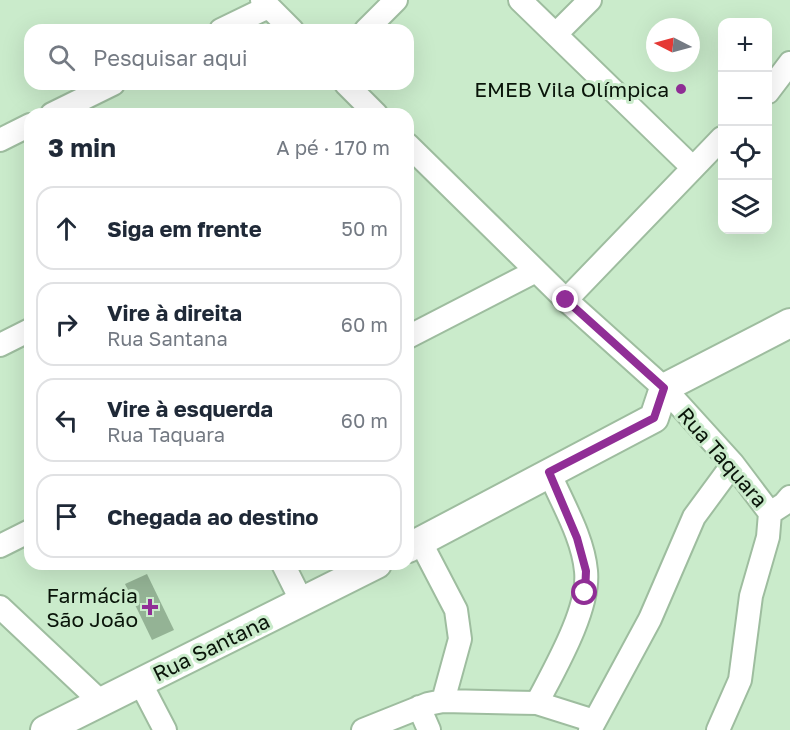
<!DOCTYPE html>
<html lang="pt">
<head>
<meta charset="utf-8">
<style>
  :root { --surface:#fff; --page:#f6f6f7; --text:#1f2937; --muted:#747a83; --line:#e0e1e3 }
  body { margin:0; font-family:"Golos Text",sans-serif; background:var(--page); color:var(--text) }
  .controls { position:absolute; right:18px; top:18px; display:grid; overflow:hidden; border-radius:12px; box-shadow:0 6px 24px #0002 }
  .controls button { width:54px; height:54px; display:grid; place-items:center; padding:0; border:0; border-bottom:2px solid var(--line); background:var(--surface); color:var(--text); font:30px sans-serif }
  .compass { position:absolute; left:646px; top:18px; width:54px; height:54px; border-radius:50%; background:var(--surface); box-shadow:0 6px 24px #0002; rotate:276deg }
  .stop { position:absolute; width:18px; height:18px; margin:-14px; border:4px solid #902e96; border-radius:50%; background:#fff }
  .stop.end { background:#902e96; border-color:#fff; box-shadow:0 2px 6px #0008 }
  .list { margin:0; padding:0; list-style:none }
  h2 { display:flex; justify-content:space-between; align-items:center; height:78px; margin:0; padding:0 24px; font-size:26px }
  h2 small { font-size:20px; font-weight:400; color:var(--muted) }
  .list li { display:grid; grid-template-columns:39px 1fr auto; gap:18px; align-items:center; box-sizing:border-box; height:84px; margin:0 12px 12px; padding:0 12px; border:2px solid var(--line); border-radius:18px }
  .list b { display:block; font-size:22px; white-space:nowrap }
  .list p { margin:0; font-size:20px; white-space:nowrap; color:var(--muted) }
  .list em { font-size:20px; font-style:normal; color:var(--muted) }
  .icon { flex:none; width:33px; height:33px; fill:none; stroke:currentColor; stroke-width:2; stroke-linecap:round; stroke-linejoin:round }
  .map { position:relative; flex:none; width:790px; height:730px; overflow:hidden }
  .search { position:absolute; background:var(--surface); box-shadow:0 6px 24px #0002; left:24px; top:24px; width:390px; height:66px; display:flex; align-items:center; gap:15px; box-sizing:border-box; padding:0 21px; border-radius:18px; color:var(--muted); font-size:22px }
  .panel { position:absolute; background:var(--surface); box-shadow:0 6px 24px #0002; left:24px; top:108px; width:390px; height:462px; border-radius:18px }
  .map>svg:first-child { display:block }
</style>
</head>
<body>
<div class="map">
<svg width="790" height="730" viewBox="0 0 790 730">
  <rect width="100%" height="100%" fill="#caebcb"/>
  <path fill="#94b395" d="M147 574 174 630 152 640 125 584Z"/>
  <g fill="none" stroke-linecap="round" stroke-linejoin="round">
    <g stroke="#9ebd9f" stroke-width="26">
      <path id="minor" d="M262 0 292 30
        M520 0 692 167
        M221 30 268 7
        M366 30 396 0
        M556 34 590 0
        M346 84 376 114
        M768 92 790 63
        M52 114 113 84
        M0 140 30 125
        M408 145 566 300 664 388 733 464 770 513 768 537 751 596 740 680 718 730
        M566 300 722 138
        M408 337 536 271
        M0 345 30 330
        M770 513 784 504 790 497
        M420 541 456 610 460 639 443 701
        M0 546 30 531
        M283 564 302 602
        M0 607 101 702
        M140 682 165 730
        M537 703C554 670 590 609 586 571 583 537 562 503 549 472
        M419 707 429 730
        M363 730 428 704 443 701 537 703 594 721
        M590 730 650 619 694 517 733 464"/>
    </g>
    <g stroke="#9ebd9f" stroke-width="32">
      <path id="major" d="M408 548 654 418 664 388 790 323
        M45 730 377 564"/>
    </g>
    <use href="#minor" stroke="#fff" stroke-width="22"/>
    <use href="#major" stroke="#fff" stroke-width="28"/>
  </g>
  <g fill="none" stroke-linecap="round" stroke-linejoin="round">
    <path stroke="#902e96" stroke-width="8" d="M566 300 664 388 654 418 549 472 577 538 586 571 585 593"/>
  </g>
  <g fill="#902e96" stroke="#caebcb" stroke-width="2">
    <circle cx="681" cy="89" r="6"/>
    <path d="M147 598h6v6h6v6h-6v6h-6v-6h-6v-6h6z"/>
  </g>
  <g text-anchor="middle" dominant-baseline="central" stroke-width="6" stroke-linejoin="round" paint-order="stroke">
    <g font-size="21" fill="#091409" stroke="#caebcb" text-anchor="end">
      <text x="669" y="89">EMEB Vila Olímpica</text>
      <text x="138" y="595">Farmácia<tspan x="138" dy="24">São João</tspan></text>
    </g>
    <g font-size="21" fill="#091409" stroke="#caebcb">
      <text transform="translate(723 457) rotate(49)">Rua Taquara</text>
      <text transform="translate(211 647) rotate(-26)">Rua Santana</text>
    </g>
  </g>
</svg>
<div class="controls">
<button>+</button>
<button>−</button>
<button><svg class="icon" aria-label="locate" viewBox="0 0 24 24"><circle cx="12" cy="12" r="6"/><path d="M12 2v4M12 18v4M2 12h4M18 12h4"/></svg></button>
<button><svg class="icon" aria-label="layers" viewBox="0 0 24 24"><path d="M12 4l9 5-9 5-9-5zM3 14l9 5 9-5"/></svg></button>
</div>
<svg class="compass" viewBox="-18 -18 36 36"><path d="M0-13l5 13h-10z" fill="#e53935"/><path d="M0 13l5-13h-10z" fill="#747a83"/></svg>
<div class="stop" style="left:585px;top:593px"></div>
<div class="stop end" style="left:566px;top:300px"></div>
<div class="search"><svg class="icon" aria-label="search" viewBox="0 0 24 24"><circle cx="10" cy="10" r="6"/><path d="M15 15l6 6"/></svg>Pesquisar aqui</div>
<section class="panel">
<h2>3 min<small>A pé · 170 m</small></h2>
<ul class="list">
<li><svg class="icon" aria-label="ahead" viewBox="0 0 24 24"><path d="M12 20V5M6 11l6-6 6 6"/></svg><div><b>Siga em frente</b></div><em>50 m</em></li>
<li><svg class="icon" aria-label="right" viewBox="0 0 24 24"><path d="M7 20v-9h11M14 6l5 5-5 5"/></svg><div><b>Vire à direita</b><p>Rua Santana</p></div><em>60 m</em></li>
<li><svg class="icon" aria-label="left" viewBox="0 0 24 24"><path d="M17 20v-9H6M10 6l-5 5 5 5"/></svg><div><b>Vire à esquerda</b><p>Rua Taquara</p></div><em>60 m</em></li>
<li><svg class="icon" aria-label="arrive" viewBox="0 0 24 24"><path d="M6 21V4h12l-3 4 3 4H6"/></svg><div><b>Chegada ao destino</b></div></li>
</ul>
</section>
</div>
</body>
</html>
